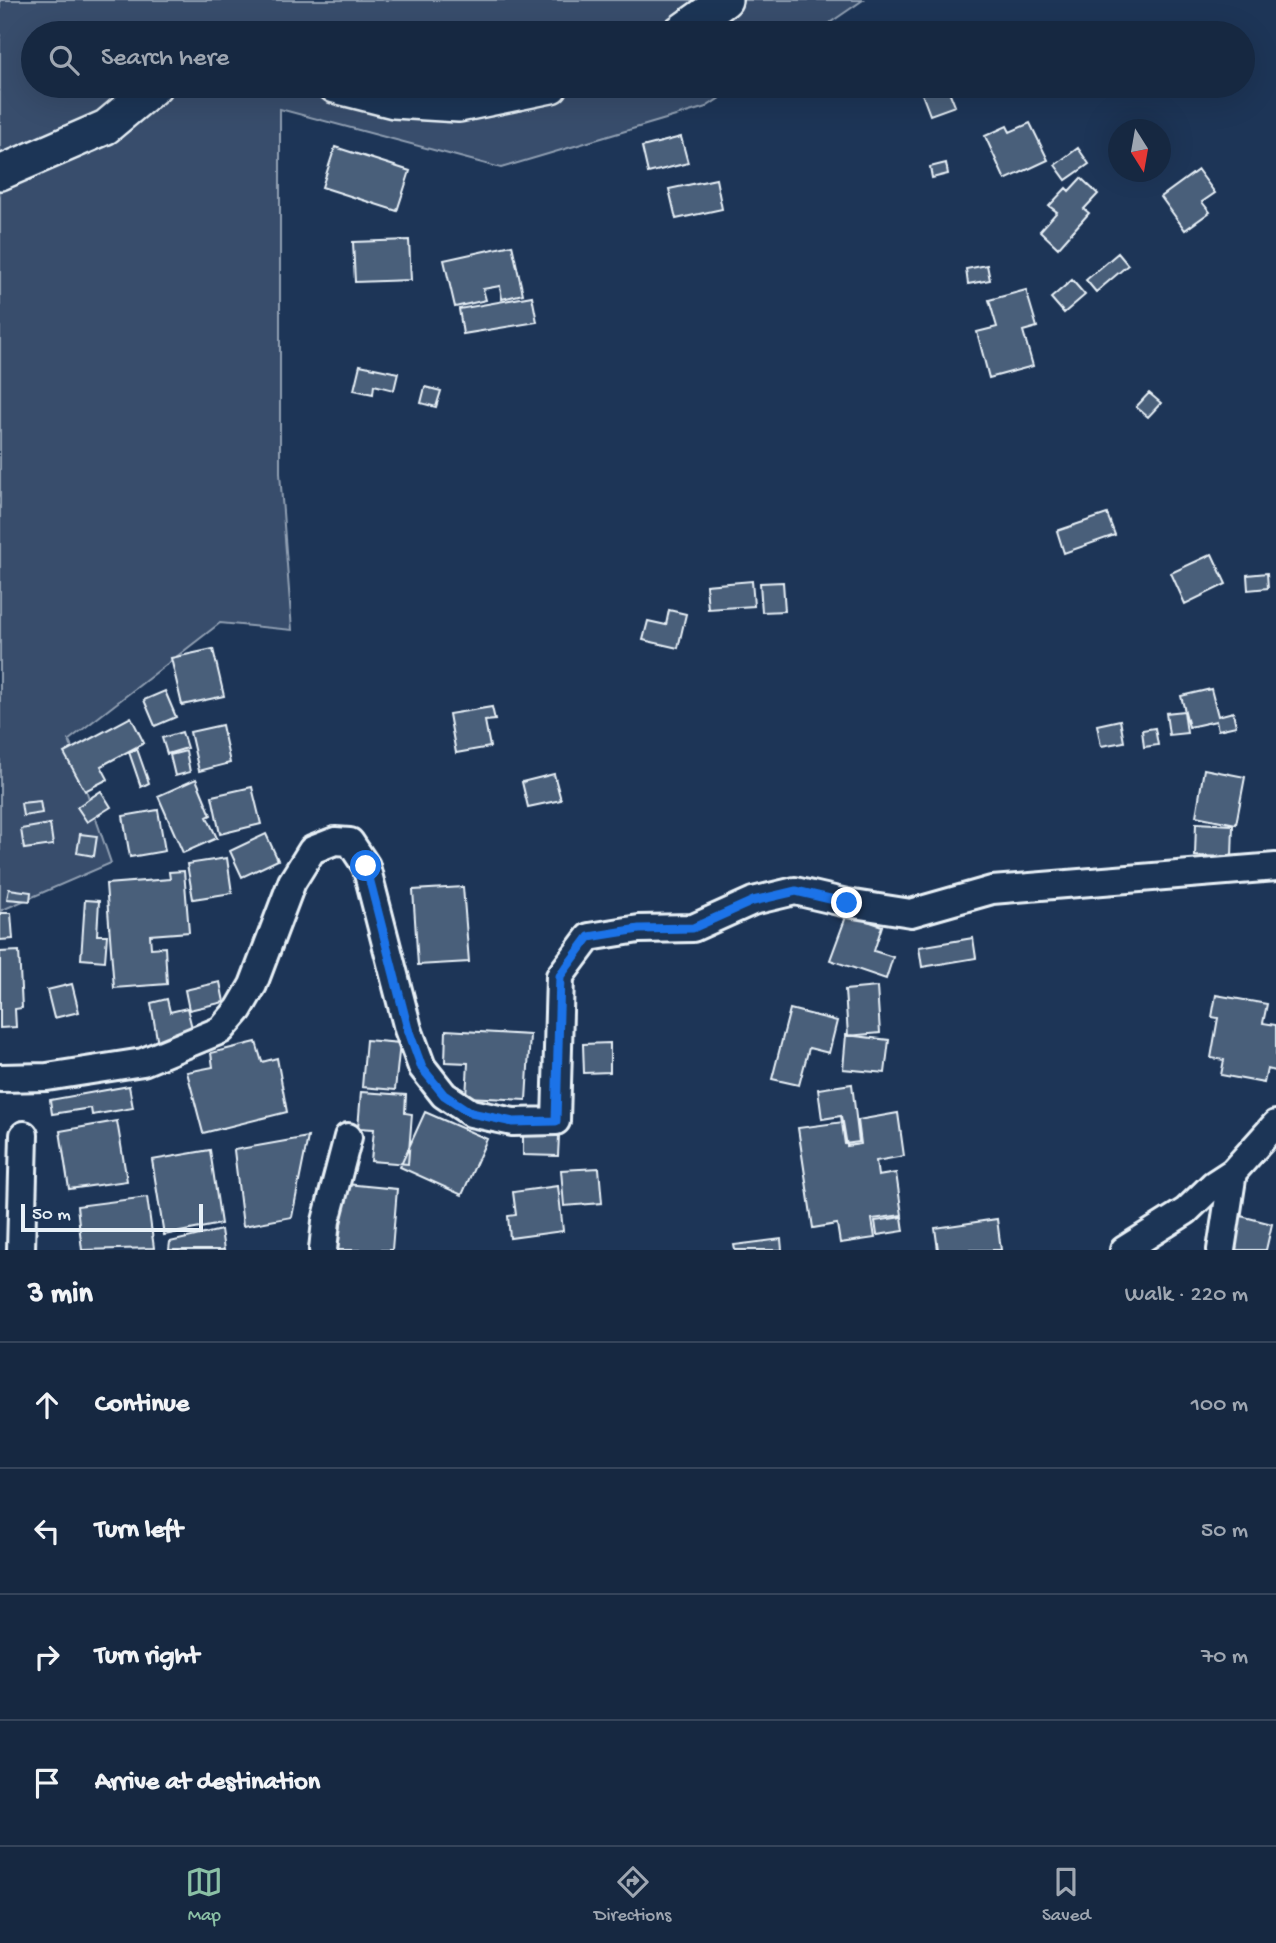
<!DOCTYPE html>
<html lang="en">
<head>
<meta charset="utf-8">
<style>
  :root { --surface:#162841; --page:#23344c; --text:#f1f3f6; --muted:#9ea6b1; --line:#35445a; --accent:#8abfa5 }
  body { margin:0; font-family:"Gochi Hand",sans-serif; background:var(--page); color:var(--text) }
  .compass { position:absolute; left:1108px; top:119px; width:63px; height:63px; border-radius:50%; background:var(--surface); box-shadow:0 7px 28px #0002; rotate:169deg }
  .scale { position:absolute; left:21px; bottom:18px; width:182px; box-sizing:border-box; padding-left:7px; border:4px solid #e8f1f8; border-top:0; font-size:19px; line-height:24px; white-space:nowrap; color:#e8f1f8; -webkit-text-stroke:5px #1d3557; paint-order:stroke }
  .stop { position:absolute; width:21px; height:21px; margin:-16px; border:5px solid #1a73e8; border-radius:50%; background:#fff }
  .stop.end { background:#1a73e8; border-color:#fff; box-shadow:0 2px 7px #0008 }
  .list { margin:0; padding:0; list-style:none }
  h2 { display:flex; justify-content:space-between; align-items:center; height:91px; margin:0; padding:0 28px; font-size:30px }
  h2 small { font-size:23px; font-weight:400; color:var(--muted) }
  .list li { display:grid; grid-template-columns:46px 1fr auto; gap:21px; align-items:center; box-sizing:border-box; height:126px; padding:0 28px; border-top:2px solid var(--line) }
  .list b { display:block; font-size:26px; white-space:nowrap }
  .list em { font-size:23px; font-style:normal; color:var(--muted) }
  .icon { flex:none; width:38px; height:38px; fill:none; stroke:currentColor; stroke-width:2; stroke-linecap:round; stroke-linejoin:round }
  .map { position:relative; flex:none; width:1276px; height:1250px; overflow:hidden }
  .search { position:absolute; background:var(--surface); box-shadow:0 7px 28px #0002; left:21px; right:21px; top:21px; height:77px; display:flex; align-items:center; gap:18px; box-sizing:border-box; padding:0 24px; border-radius:38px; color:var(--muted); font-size:26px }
  .sheet { height:595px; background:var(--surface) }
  nav { display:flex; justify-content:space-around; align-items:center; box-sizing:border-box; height:98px; border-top:2px solid var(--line); background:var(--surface); font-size:19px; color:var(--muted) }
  nav a { display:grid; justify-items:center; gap:4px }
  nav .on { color:var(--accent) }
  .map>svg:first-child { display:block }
</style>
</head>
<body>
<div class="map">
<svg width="1276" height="1250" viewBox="0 0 1276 1250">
  <rect width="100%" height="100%" fill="#1d3557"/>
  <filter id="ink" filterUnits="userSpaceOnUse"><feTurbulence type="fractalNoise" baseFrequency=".0143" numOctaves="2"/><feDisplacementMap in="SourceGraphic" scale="14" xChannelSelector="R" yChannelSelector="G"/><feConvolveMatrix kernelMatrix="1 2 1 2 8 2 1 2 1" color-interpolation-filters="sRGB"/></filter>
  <g filter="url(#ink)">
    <path fill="#374d6c" stroke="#909fb2" stroke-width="2" d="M0 0H863L815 33H33V86H738L706 107 501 168 280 109V473L292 630 220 623 69 740 111 863 0 911Z"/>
    <path fill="#495e7a" stroke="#e8f1f8" stroke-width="2" d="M919 86H947L955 106 930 115Z
      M1030 123 1048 160 1005 180 985 136 1007 126 1010 132Z
      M681 137 688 163 648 173 642 147Z
      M335 147 410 171 397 211 322 187Z
      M1078 148 1089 164 1066 180 1055 165Z
      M946 163 948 174 932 178 930 167Z
      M1198 170 1215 193 1202 202 1210 212 1185 230 1161 197Z
      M1081 178 1098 194 1084 209 1089 213 1058 248 1040 231 1057 212 1049 206 1066 188 1069 191Z
      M716 179 722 209 676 219 669 189Z
      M409 240 411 280 355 282 353 242Z
      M512 245 523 294 502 299 500 286 483 289 486 300 455 307 444 260Z
      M1118 253 1128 265 1096 292 1086 280Z
      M987 265 990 280 968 284 966 269Z
      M1072 280 1085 295 1064 313 1051 298Z
      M1026 290 1037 327 1023 331 1033 366 989 378 977 332 997 327 989 300Z
      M532 296 537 322 463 334 459 309Z
      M360 365 398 373 394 390 374 385 373 394 354 390Z
      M425 387 441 391 436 407 421 403Z
      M1149 393 1161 403 1148 417 1136 407Z
      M1107 514 1115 535 1064 553 1057 531Z
      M1212 554 1226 584 1185 604 1171 573Z
      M1267 573 1268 588 1248 590 1247 575Z
      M752 581 754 606 708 609 706 585Z
      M783 582 785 611 762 612 760 583Z
      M669 610 686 614 678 648 643 640 648 621 666 625Z
      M213 649 224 696 182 705 171 658Z
      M1211 689 1218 716 1233 712 1236 726 1218 730 1216 721 1189 727 1181 696Z
      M165 691 176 717 155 726 144 700Z
      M492 707 495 720 485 721 490 747 456 753 449 714Z
      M1184 711 1187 733 1169 735 1166 713Z
      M131 717 144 743 101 766 108 779 85 791 64 753Z
      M1120 720 1124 742 1101 746 1097 725Z
      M222 725 230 763 199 771 190 732Z
      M1155 728 1158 745 1144 747 1142 730Z
      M182 732 187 748 167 754 162 738Z
      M137 749 149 783 141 787 129 752Z
      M186 751 190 772 175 776 170 755Z
      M1204 769 1245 777 1236 824 1196 816Z
      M554 774 561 800 528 807 522 782Z
      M196 779 211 815 207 817 217 838 183 853 158 796Z
      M252 787 261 824 220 834 212 796Z
      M101 791 111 807 87 822 77 807Z
      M40 801 42 813 23 816 21 803Z
      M158 810 165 851 130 857 123 816Z
      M1196 823 1233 825 1232 857 1195 856Z
      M50 824 53 845 24 849 21 829Z
      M80 834 97 836 94 856 77 853Z
      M266 834 278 860 242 877 230 851Z
      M227 858 232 893 193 899 187 864Z
      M184 871 189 932 150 935 151 948 165 947 167 984 114 988 106 884 170 879 169 872Z
      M463 887 469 962 418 965 413 890Z
      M9 889 31 892 30 901 7 899Z
      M85 900 99 901 97 935H107L105 961 81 959Z
      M0 913H11L13 939 0 940Z
      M847 914 882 926 874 951 893 957 886 979 830 960Z
      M973 938 976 958 922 967 919 947Z
      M19 951 22 1008 15 1009 16 1027 0 1028V952Z
      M220 982 224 1002 189 1010 185 990Z
      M72 984 79 1012 54 1018 47 990Z
      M877 987 880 1033 848 1036 845 990Z
      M1216 995 1267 1004 1263 1023 1276 1025V1071L1267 1069 1264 1083 1221 1075 1224 1060 1211 1058 1218 1018 1212 1017Z
      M167 999 170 1012 187 1008 194 1036 158 1045 151 1003Z
      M790 1009 837 1021 829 1053 809 1048 799 1085 772 1079Z
      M446 1030 530 1035 526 1100 466 1097 468 1063 445 1062Z
      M846 1035 889 1040 885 1073 843 1069Z
      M366 1040 400 1043 395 1090 362 1087Z
      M256 1042 262 1062 277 1058 287 1112 203 1133 187 1072 213 1067 211 1053Z
      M610 1043V1072L584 1073 583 1044Z
      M852 1084 859 1142 845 1144 841 1116 822 1119 818 1089Z
      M129 1086 133 1108 92 1115 91 1108 52 1114 50 1100Z
      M361 1092 406 1095 405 1113 412 1114 408 1164 371 1161 374 1129 358 1128Z
      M425 1112 487 1139 462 1195 400 1167Z
      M898 1113 904 1156 876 1161 878 1176 896 1173 902 1215 872 1219 875 1238 840 1243 837 1224 813 1228 798 1128 843 1122 847 1146 861 1144 858 1120Z
      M117 1121 127 1181 69 1189 60 1131Z
      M523 1135 559 1136 558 1156 523 1155Z
      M308 1137 292 1217 243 1226 234 1150Z
      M210 1150 221 1224 164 1235 152 1160Z
      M599 1168 602 1203 564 1206 561 1170Z
      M346 1184 397 1189 392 1250H338Z
      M558 1186 563 1231 510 1238 508 1216 516 1215 513 1192Z
      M147 1197 154 1248 82 1250 77 1206Z
      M1237 1215 1272 1224 1266 1250H1228Z
      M902 1217 904 1231 877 1235 875 1221Z
      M997 1219 1001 1250H938L935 1228Z
      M221 1230 224 1250H169L170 1242Z
      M781 1239 782 1250H735L734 1245Z"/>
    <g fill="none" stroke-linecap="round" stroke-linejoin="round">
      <g stroke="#e8f1f8" stroke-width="32">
        <path id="minor" d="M0 1078 47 1077 143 1062 221 1030 239 1009 253 985 292 882 312 850 335 841 350 842 366 866 408 1029 422 1067 444 1095 471 1113 513 1122 556 1121 560 976 589 937 639 929 693 928 753 901 795 891 847 903 911 913 992 890 1276 867
          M21 1250 24 1135
          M323 1250 326 1221 348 1137
          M1124 1250 1186 1211 1213 1185 1233 1172
          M1221 1250 1233 1172 1276 1124"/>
      </g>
      <g stroke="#e8f1f8" stroke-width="38">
        <path id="tertiary" d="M679 33 725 0
          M335 86 394 101 459 105 551 86
          M0 173 106 127 155 86"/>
      </g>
      <use href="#minor" stroke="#1d3557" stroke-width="26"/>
      <use href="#tertiary" stroke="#1d3557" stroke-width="33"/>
    </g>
  </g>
  <g fill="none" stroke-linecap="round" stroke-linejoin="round" filter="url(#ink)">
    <path stroke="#1a73e8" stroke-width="9" d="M366 866 408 1029 422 1068 444 1095 471 1113 513 1122 556 1121 560 976 589 937 639 929 693 928 753 901 796 891 847 903"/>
  </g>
</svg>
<svg class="compass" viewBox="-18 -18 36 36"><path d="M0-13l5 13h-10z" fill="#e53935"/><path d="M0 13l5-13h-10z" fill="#9ea6b1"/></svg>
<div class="scale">50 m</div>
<div class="stop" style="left:366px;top:866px"></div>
<div class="stop end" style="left:847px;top:903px"></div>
<div class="search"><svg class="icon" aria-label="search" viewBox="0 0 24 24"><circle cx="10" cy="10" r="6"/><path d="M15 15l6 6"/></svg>Search here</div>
</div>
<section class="sheet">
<h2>3 min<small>Walk · 220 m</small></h2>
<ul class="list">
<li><svg class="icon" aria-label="ahead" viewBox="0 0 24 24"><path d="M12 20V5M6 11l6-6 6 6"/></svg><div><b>Continue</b></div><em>100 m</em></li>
<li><svg class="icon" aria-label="left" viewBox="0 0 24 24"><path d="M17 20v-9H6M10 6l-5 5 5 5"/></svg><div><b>Turn left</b></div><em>50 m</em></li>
<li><svg class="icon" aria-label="right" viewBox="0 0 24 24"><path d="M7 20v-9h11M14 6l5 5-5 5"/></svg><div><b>Turn right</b></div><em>70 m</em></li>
<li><svg class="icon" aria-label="arrive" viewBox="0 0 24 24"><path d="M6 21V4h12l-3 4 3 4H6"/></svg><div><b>Arrive at destination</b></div></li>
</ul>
</section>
<nav>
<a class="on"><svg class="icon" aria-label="map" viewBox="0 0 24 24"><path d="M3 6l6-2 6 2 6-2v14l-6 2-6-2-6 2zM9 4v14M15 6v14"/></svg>Map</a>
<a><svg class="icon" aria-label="directions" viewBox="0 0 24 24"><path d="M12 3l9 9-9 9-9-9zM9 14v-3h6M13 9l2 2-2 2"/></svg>Directions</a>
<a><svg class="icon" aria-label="saved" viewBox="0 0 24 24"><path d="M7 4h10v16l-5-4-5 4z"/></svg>Saved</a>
</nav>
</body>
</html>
